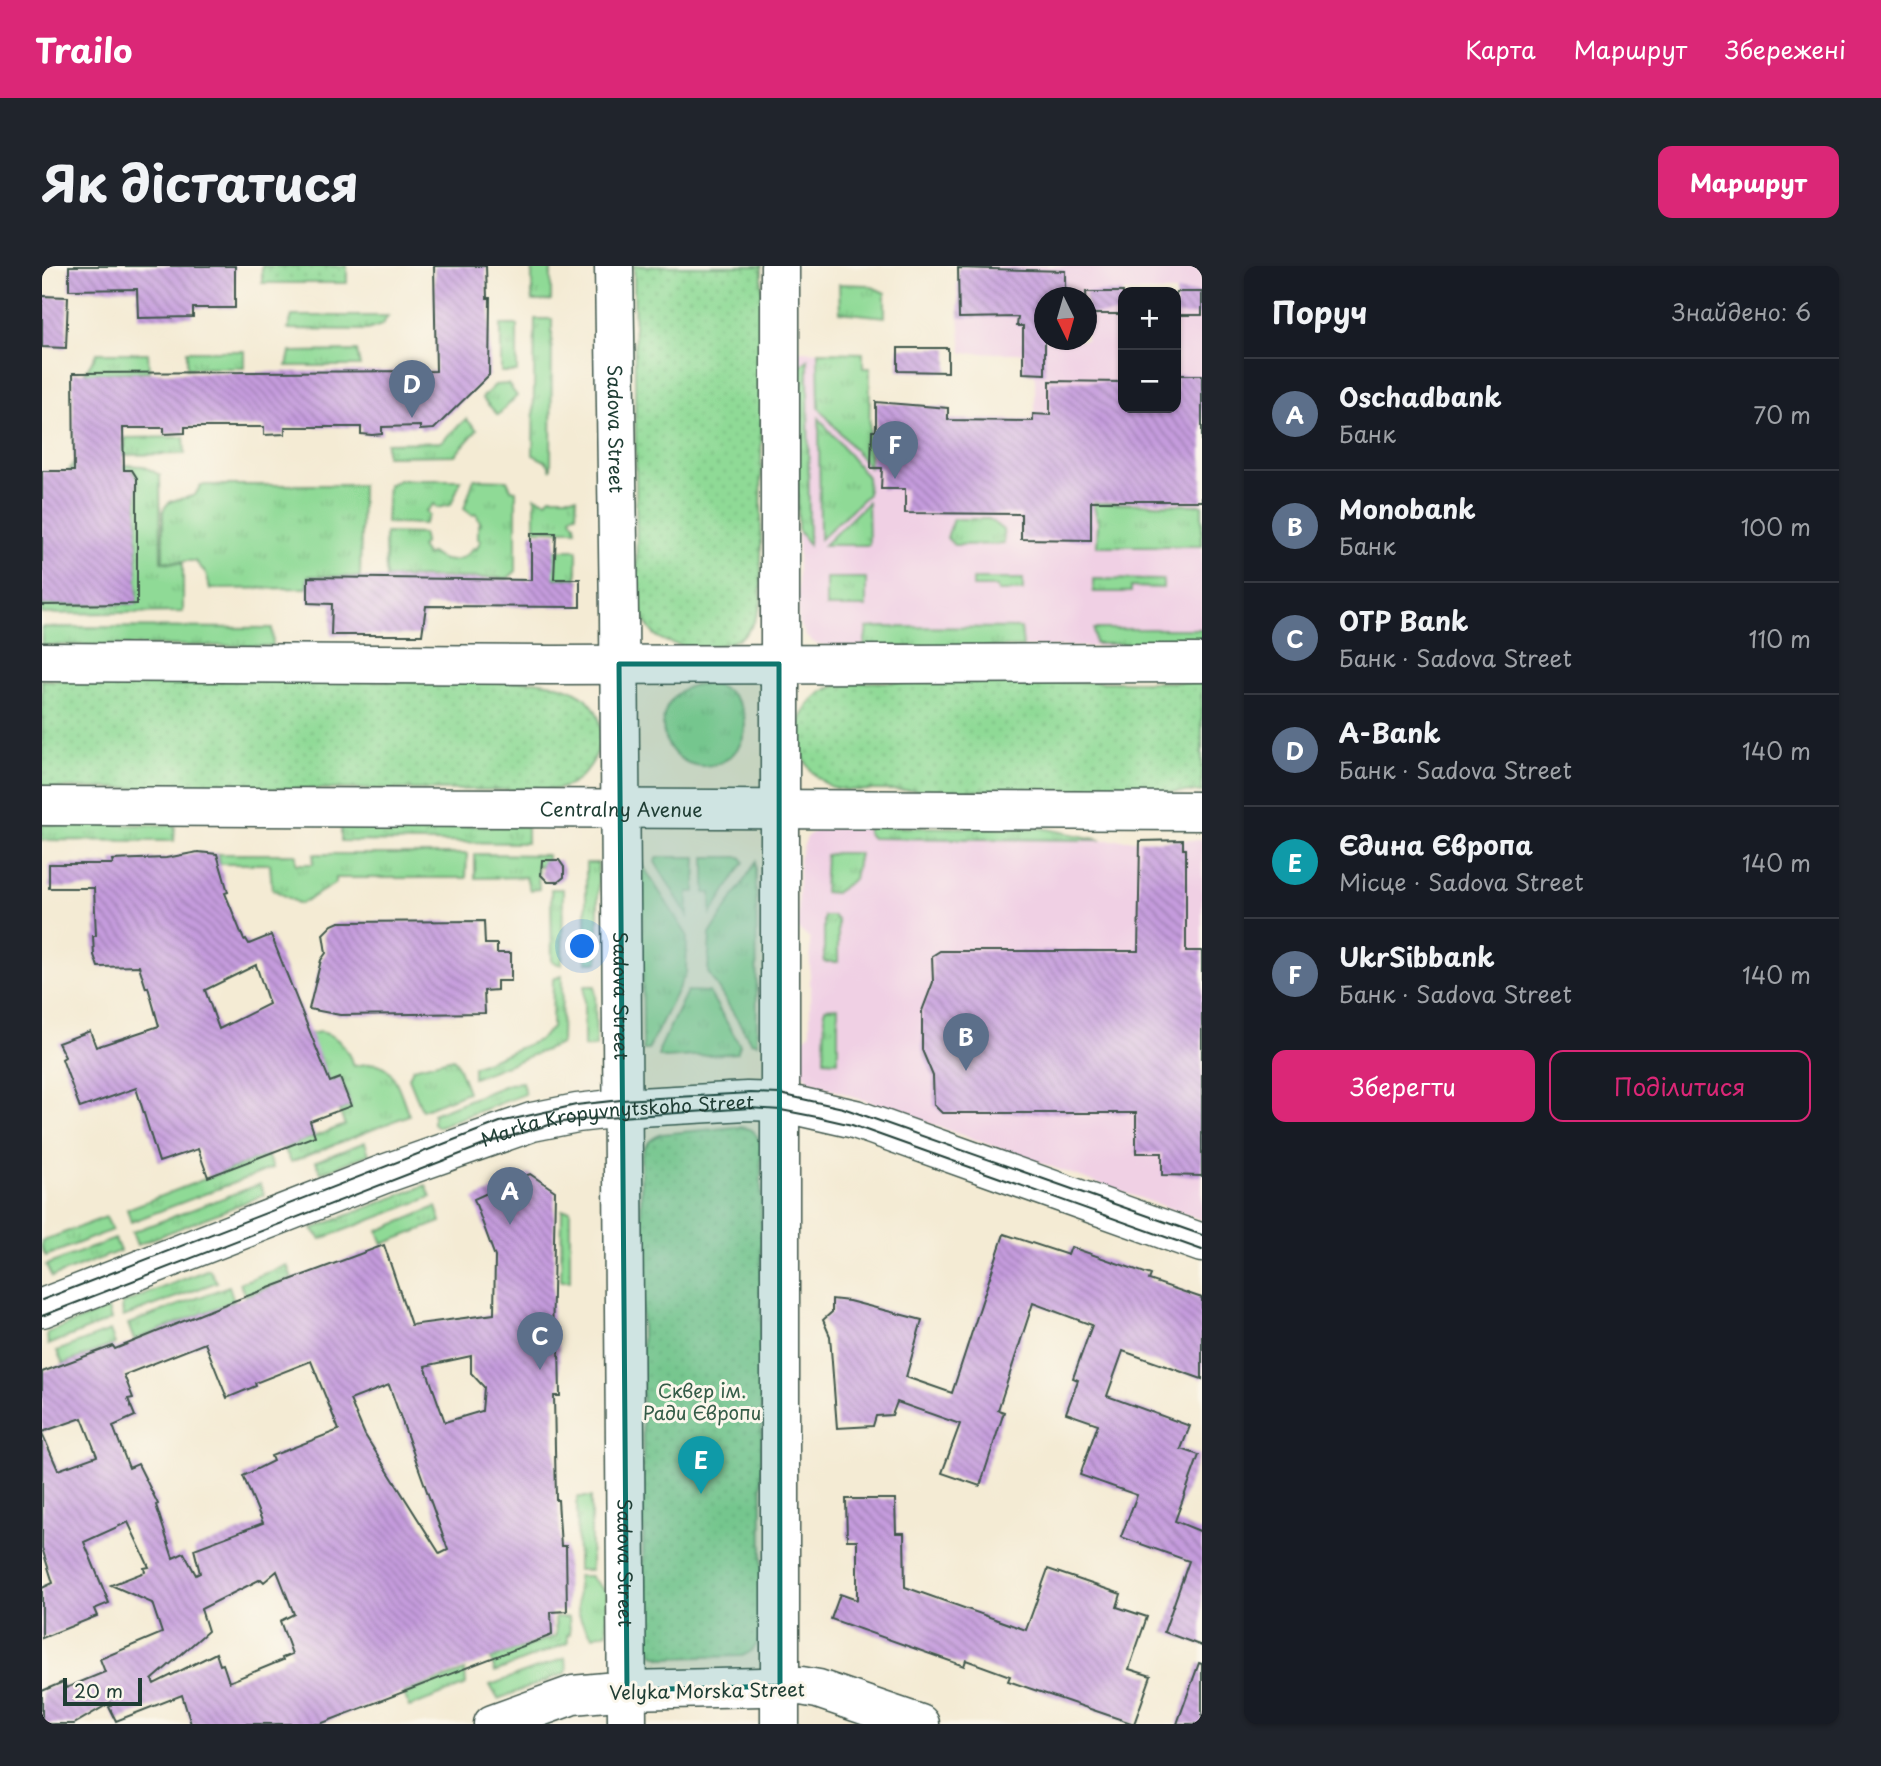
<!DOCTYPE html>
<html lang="uk">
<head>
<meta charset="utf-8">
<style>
  :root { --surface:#171b24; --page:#20242c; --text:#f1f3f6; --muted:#9ea1a6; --line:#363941; --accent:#db2777 }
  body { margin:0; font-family:"Playpen Sans",sans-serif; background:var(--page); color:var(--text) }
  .controls { position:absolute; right:21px; top:21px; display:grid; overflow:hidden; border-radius:14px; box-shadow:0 2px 5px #0004 }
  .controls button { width:63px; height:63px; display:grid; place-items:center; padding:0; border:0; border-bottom:2px solid var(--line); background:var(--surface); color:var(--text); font:35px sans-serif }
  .compass { position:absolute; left:992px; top:21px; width:63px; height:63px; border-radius:50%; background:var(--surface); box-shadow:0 2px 5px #0004; rotate:175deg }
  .scale { position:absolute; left:21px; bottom:18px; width:79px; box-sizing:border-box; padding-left:7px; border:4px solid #1f3d34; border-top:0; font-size:19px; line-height:24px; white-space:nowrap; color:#1f3d34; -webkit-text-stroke:5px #fbf7ec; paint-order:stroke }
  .you { position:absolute; left:541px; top:681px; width:24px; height:24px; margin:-18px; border:5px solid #fff; border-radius:50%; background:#1a73e8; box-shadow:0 0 0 10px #1a73e833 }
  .badge { display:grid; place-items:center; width:46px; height:46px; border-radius:50%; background:var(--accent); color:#fff; font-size:23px; font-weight:700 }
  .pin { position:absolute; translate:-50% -58px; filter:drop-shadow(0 2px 4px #0008) }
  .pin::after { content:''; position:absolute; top:37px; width:24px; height:21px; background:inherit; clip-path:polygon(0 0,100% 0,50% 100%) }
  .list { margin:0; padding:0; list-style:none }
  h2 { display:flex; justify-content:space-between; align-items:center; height:91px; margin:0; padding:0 28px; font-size:30px }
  h2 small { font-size:23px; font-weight:400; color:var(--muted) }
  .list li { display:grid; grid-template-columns:46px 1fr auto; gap:21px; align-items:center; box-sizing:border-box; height:112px; padding:0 28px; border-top:2px solid var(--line) }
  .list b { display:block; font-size:26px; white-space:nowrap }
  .list p { margin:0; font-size:23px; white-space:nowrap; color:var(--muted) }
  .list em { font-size:23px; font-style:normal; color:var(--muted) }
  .actions { display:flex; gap:14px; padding:21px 28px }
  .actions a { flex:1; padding:16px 0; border:2px solid var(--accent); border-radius:14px; text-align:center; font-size:24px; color:var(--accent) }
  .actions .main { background:var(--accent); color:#fff }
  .map { position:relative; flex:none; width:1160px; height:1458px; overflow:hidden; border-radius:14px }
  header { display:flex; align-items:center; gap:42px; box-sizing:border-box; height:98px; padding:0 35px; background:var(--accent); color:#fff }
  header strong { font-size:33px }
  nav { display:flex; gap:38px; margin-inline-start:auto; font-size:24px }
  .intro { display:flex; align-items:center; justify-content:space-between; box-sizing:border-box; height:168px; padding:0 42px }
  h1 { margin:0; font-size:49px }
  .button { padding:18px 32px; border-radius:14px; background:var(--accent); color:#fff; font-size:24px; font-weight:700 }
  main { display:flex; gap:42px; padding:0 42px }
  aside { flex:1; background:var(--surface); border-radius:14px; box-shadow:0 2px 5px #0004 }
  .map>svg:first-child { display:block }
</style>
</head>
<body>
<header>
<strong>Trailo</strong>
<nav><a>Карта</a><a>Маршрут</a><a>Збережені</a></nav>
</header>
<div class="intro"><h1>Як дістатися</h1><a class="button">Маршрут</a></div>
<main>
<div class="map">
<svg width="1160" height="1458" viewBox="0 0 1160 1458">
  <defs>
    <pattern id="grass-tufts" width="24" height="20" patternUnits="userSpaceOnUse" patternTransform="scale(1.75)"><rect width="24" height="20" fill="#8fda96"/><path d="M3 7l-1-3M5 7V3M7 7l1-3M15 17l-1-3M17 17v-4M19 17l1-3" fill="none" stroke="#7bbc82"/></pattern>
    <pattern id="park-dots" width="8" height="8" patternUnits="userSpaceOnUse" patternTransform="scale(1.75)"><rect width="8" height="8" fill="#8fda96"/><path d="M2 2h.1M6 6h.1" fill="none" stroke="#7bbc82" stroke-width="1.8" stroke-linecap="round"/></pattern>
    <pattern id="building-back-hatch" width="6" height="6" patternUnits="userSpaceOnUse" patternTransform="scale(1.75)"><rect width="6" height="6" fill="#c59bdd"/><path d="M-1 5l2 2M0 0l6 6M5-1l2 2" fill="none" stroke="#9f80b4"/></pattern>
  </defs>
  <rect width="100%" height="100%" fill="#fbf7ec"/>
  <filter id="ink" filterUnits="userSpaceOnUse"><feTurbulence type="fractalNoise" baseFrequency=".0143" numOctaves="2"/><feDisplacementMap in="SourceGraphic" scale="14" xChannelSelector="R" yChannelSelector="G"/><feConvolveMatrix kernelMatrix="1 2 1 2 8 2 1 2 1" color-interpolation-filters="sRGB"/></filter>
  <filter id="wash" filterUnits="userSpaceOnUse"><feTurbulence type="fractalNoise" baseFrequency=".00686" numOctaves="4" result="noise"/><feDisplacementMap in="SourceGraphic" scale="28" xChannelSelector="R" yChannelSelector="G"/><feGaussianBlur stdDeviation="1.57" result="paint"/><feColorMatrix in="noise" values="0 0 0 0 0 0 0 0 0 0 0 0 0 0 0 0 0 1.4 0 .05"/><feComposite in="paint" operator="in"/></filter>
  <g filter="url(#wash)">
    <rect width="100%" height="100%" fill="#f4ebd4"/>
    <path fill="#f0d0e4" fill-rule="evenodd" d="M920 0H1160V381H793L774 378 764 371 756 354 755 85 821 87V102H828V164L890 165V153L991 154V148L993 147V87H920L915 24 917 2ZM1081 26H1134V142H1081ZM1002 32H1044V74H1002Z
      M780 561 1000 562 1059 574H1160V954L767 815 758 803 756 778 768 767V673L756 663 757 593 765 570Z"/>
    <path fill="url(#grass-tufts)" stroke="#578c65" stroke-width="2" d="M490 0H509V35H490Z
      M797 18 826 19 843 27V51L798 46Z
      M250 50H346L340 59 325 64 246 63Z
      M493 53H510L509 204 505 196 491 189Z
      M459 59H475V106H459Z
      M145 85H202V102H145Z
      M315 85 318 100H245L248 86Z
      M776 86 821 87V102H828L827 201 777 142Z
      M55 87H106L107 105 42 108Z
      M766 94 767 279 756 264 755 102Z
      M466 118 475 130 456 149 440 132 453 119Z
      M777 152 825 211 826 228 778 273Z
      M424 153 435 164 413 189 344 190V177L399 176Z
      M142 171 143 188 72 189 73 182 83 181V172Z
      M31 197 101 200 118 209 119 296 141 297V346L0 348V339L95 338V212L90 204H61L27 218V205Z
      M432 213 465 214 469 223 474 224V305L466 312 344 311 343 267 381 268 382 278 379 281 385 290 389 287C404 299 419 297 431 282L434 284 439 274 436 273V259L439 258 434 248 430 249 422 243Z
      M357 214H419L409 239 395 242 392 238 384 245 387 249 382 258 344 257 346 219Z
      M159 219H320L318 311 266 310 265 322 168 323 164 307 153 295H121V245C127 230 141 235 153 229Z
      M493 231 504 235 508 231H535L534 248 530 249 529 252 533 258 534 264H493Z
      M826 236 827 279H782Z
      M1051 237 1160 239V280H1055L1056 256Z
      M911 253H947L961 264 962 278 912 279 905 272Z
      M493 284H535V312H500Z
      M784 312H824V341H784Z
      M931 313H981V325H956L955 321H931Z
      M1051 313 1121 314V322L1089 321V326H1051Z
      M0 361 230 362 231 380 0 379Z
      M841 361 979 362 981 381H822L825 362Z
      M1052 363H1160V378H1053Z
      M621 459a41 41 0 1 1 82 0a41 41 0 1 1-82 0Z
      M0 558 133 559 132 575 0 574Z
      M299 559 485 560V577L299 575Z
      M826 561 1000 562 1059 574 830 572 825 567Z
      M794 587H817L812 613 793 627 782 626 784 589Z
      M175 588H254V598H271L272 588H425L424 612H294V617L258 638 230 623 228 598H178Z
      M433 588 505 589V594L499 600 495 599 497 623 488 624 484 611 433 612Z
      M616 591H654L653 626H646V650L613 596Z
      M663 591H699L702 596 669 648V627H663Z
      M714 596 715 777 709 776 666 706 668 668Z
      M544 597H556V696H544Z
      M600 598 645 669 644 707 606 784H601Z
      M509 623H521L520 699 510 696Z
      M782 650H791L796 655V696H782Z
      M520 710 519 778 431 812V801L497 774 510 762 511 713Z
      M542 720H553L554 781H542Z
      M645 725 667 726 698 779 695 787 623 792 617 790V784Z
      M796 741V795L782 794 783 742Z
      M278 766C298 770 304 782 312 800 319 799 328 796 335 798 354 802 360 833 367 849L249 896 242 882 303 859 297 845 309 840 299 813 288 816 267 768Z
      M411 792 414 795 426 826 380 844 367 812 371 802Z
      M480 816 483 828 395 861 391 857V848L467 818Z
      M323 876 327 888 279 907 274 895Z
      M225 889 231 902 89 956 85 943Z
      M218 918 222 929 95 979 90 966Z
      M384 919 389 931 279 973 270 963Z
      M394 941 399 956 341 978 336 965Z
      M520 944H528V1015H519Z
      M64 951 70 964 4 990 0 982V975Z
      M73 973 78 985 10 1011 4 999Z
      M245 999 250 1012 203 1030 198 1017Z
      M167 1003 175 1016 81 1051 80 1038Z
      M187 1020 192 1035 92 1074 86 1058Z
      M66 1043 69 1054 6 1079 5 1067Z
      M68 1065 73 1078 21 1098 15 1085Z
      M535 1231H549V1304H536Z
      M536 1310H549V1312L565 1326V1366L551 1370C531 1352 536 1335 536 1310Z
      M513 1351H527L528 1368 525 1369 526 1377 453 1406 449 1393 514 1370Z
      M523 1392 525 1401 524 1407 456 1433 448 1419Z
      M423 1405 424 1419 367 1441 362 1427Z"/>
    <path fill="url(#park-dots)" stroke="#578c65" stroke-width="2" d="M220 0H305V17H220Z
      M592 0H720L719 338C716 348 712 359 704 367 686 386 630 385 612 368 604 360 600 349 595 339Z
      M0 414 493 415C512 418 528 420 543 432 574 456 555 509 523 521 511 526 493 523 480 524L0 522Z
      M830 416H1160V526L829 524C815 524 798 526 786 519 751 500 746 445 782 425 796 417 814 417 830 416Z
      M694 861C709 861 714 865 719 879L720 1365C716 1378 713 1385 700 1390L620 1392 607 1385 602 1371 599 892C602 879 607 874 619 868Z"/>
    <g id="blocks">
      <path fill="url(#building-back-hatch)" fill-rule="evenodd" d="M27 0H193V42H151V51L96 52 95 23 27 24Z
        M392 0H444L445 32H448L447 109 392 163 378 164V160L340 161V168L330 169 319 168V161H243V168L222 169V161H143V167L122 168V162H81L82 204H90L95 212V338L0 339V205H32L31 107 394 105Z
        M916 2 1023 5V32H1003V108L981 107V60H975L976 51 917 52Z
        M1044 26H1081V48H1045Z
        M1134 26H1160V49H1134Z
        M0 30 26 31 24 82 0 81Z
        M856 82H906V106L856 105Z
        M1134 109H1160V235H1049V274L979 273V248L863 247V223H839L840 202H829L830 165H834V136L906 142V154L991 155V148L1008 149V115L1081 116V142H1134Z
        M489 267H514L512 313H538V341L384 340 380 369H289L290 338 266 337V311L489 314Z
        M1141 574V583H1144V685H1160V910L1120 909V887H1094V847H900L892 839 891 810 880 784V745L891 716 890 690 898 685H1096L1098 575Z
        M156 586 175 588 186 626 183 627 202 674 204 673 207 678 229 669 288 816 298 812 309 840 268 855 273 870 166 911 156 883 117 896 94 822 38 842 20 793 23 791 16 777 48 765 54 781 117 760 106 721 104 722 97 700 56 701 52 689 51 670H54L52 622H7V598H71L70 594 124 592ZM214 699 227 738 177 763 163 724Z
        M500 594H517L522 601V611L516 616H506L499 609Z
        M442 655 443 678H455V687H469V715H455V724L442 725 443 747 298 749 267 743 279 694 284 687 281 668 290 659 297 656Z
        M488 908 513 925 510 1078H517L518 1130H512L514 1234H516L519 1280H524L525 1345 509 1346 510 1369 278 1458H149L140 1429 74 1455 67 1441 69 1440 68 1437 32 1458H0V1425L21 1416 24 1422 63 1406 58 1393 120 1367 110 1337 69 1319 103 1306 102 1302 107 1301 86 1256 42 1276 67 1337 52 1343 55 1350 0 1372V1322L11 1317 0 1282V1167L16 1204 55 1190 40 1152 0 1166V1106L71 1080 73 1083 181 1039 342 979 369 1059 452 1048 453 991 432 933 463 919 462 918ZM163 1077 185 1132 214 1120 213 1117 269 1095 297 1164 229 1190 231 1195 201 1210 221 1257 152 1283 158 1307 154 1309 142 1287 131 1292 114 1239 116 1238 96 1198 87 1202 71 1160 93 1150 86 1133 91 1132 82 1109ZM429 1090V1107L442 1121 440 1145 403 1156 383 1100ZM347 1119 406 1284 398 1288 323 1169 308 1134ZM235 1305 252 1348 238 1355 250 1388 240 1392 241 1394 187 1416 181 1398 178 1399 174 1387 112 1418 110 1414 166 1365 159 1343 219 1313 222 1316Z
        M962 968 1026 989 1029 981 1109 1009 1107 1014 1160 1032V1113L1081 1085 1065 1130 1148 1160 1139 1183 1157 1189 1133 1255 1160 1266V1380L1122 1366 1147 1295 1079 1271 1095 1229 1038 1209 1056 1158 1024 1147 1036 1114 1031 1112 1050 1059 991 1037 956 1144 962 1146 938 1220 900 1207 918 1158 855 1136 850 1149 834 1150 831 1160 795 1162 788 1070 781 1054 790 1046V1033L807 1035 880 1054 864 1111 910 1127Z
        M804 1233H853L854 1267H862L863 1321 984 1364 1006 1303 1079 1328 1075 1341 1105 1351 1087 1403 1109 1410 1092 1458 966 1415 968 1410 924 1394 922 1400 789 1353 798 1328 815 1334V1274H805Z
        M1157 1397 1160 1398V1458H1135Z"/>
    </g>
  </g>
  <g filter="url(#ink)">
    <use href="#blocks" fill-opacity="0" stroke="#3f574c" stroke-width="2"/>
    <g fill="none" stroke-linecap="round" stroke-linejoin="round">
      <g stroke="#3f574c" stroke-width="41">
        <g id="minor">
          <path id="s1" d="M0 1042 342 908 490 856 535 847 579 842 705 835 738 836 813 853 1160 977"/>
          <path d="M451 1458 531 1429 585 1424"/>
        </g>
      </g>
      <g stroke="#3f574c" stroke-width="41">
        <g id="major">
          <path id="s2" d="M572 0 577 349 585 1458"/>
          <path d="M0 396 510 399 1160 397"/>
          <path id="s3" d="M0 540 1160 545"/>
          <path d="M585 1424 759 1420 776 1423 878 1458"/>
          <path d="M738 1458V0"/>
        </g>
      </g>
      <use href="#minor" stroke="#fff" stroke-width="38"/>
      <use href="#major" stroke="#fff" stroke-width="38"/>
      <path stroke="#1f3d34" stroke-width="2" d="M0 1034 458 856 534 839 579 834 709 827 738 828 801 842 1160 969
        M0 1050 452 875 514 857 535 854 708 842 739 844 775 851 810 859 1160 984"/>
    </g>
  </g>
  <path fill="#0f766e" fill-opacity="0.2" stroke="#0f766e" stroke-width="5" stroke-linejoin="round" d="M577 398H737L738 1420 585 1424Z"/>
  <g text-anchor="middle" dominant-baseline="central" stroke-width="6" stroke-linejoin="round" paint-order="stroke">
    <g font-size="19" fill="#1f3d34" stroke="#fbf7ec">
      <text stroke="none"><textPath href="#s2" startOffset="163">Sadova Street</textPath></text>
      <text stroke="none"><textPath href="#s3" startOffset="579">Centralny Avenue</textPath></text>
      <text stroke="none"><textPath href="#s2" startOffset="730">Sadova Street</textPath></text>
      <text stroke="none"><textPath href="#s1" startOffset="609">Marka Kropyvnytskoho Street</textPath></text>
      <text stroke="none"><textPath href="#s2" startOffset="1297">Sadova Street</textPath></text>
      <text transform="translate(665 1424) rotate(-1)">Velyka Morska Street</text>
    </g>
    <g font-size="19" fill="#355c48" stroke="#fbf7ec">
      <text x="660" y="1124">Сквер ім.<tspan x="660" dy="22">Ради Європи</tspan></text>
    </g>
  </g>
</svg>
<div class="controls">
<button>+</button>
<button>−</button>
</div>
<svg class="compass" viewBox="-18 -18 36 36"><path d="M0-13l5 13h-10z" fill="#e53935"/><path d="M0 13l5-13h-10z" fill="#9ea1a6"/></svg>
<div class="scale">20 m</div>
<div class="you"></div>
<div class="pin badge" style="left:468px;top:959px;background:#5c6f8a">A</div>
<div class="pin badge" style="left:924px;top:805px;background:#5c6f8a">B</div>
<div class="pin badge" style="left:498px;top:1104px;background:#5c6f8a">C</div>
<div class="pin badge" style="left:370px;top:152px;background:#5c6f8a">D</div>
<div class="pin badge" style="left:659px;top:1228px;background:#0f9aa8">E</div>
<div class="pin badge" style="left:853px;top:213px;background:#5c6f8a">F</div>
</div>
<aside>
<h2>Поруч<small>Знайдено: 6</small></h2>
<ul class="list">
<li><span class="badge" style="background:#5c6f8a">A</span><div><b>Oschadbank</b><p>Банк</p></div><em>70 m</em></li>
<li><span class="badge" style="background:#5c6f8a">B</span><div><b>Monobank</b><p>Банк</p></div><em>100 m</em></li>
<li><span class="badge" style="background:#5c6f8a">C</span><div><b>OTP Bank</b><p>Банк · Sadova Street</p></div><em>110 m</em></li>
<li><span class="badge" style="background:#5c6f8a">D</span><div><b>A-Bank</b><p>Банк · Sadova Street</p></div><em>140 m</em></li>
<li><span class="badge" style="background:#0f9aa8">E</span><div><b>Єдина Європа</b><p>Місце · Sadova Street</p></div><em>140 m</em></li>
<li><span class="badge" style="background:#5c6f8a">F</span><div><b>UkrSibbank</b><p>Банк · Sadova Street</p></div><em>140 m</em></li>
</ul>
<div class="actions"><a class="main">Зберегти</a><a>Поділитися</a></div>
</aside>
</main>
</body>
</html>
